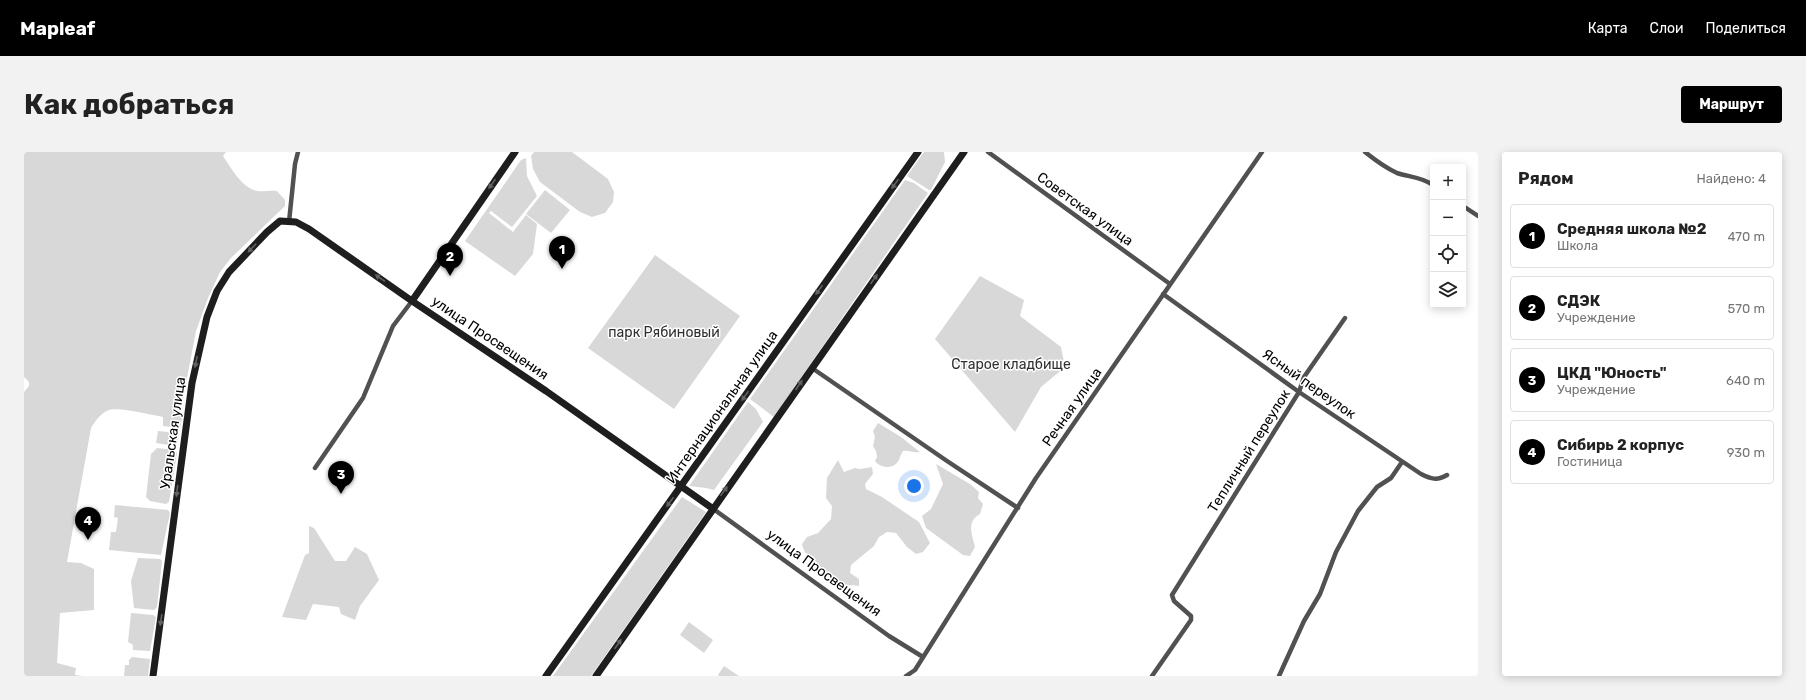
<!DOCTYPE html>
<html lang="ru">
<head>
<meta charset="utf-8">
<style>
  :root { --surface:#fff; --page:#f2f2f2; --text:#222; --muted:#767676; --line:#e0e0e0; --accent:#000 }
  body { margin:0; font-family:Rubik,sans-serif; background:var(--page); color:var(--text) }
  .controls { position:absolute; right:12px; top:12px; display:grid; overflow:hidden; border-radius:4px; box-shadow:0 2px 10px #0003 }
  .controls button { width:36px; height:36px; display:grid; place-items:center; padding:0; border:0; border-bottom:1px solid var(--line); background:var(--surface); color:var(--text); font:20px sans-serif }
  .you { position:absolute; left:890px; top:334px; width:14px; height:14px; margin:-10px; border:3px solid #fff; border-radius:50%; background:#1a73e8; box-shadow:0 0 0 6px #1a73e833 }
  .badge { display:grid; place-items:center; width:26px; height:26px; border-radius:50%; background:var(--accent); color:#fff; font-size:13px; font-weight:700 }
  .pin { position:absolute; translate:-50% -33px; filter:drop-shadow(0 1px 2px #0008) }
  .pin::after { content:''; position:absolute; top:21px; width:14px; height:12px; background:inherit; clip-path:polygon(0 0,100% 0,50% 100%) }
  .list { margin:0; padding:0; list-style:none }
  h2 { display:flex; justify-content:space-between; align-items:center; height:52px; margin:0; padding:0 16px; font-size:17px }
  h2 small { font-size:13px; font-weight:400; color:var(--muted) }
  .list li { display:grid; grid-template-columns:26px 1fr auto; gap:12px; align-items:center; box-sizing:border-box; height:64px; margin:0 8px 8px; padding:0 8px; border:1px solid var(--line); border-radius:4px }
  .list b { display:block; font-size:15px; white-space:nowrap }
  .list p { margin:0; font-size:13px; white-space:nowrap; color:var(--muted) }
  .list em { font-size:13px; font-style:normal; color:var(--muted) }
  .icon { flex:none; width:22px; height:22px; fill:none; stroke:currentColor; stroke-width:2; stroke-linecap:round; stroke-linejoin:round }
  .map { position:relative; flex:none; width:1454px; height:524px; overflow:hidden; border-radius:4px }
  header { display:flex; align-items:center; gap:24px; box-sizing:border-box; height:56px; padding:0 20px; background:var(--accent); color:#fff }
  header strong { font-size:19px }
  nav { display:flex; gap:22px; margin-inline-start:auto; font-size:14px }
  .intro { display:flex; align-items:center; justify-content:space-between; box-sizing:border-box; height:96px; padding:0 24px }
  h1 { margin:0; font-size:28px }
  .button { padding:10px 18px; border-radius:4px; background:var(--accent); color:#fff; font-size:14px; font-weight:700 }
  main { display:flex; gap:24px; padding:0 24px }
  aside { flex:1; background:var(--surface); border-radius:4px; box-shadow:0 2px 10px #0003 }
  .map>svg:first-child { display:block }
</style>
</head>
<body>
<header>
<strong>Mapleaf</strong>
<nav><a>Карта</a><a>Слои</a><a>Поделиться</a></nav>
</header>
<div class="intro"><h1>Как добраться</h1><a class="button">Маршрут</a></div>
<main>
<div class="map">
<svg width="1454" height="524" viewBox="0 0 1454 524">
  <rect width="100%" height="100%" fill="#fff"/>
  <path fill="#d8d8d8" d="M0 0H202L199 4C208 17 217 35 233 39 239 40 246 38 253 39L261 48V54L207 106 196 120 184 146 172 179 158 252 154 258 159 261 156 276 139 274V265C127 263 96 255 85 258 77 261 71 269 67 276L43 410 57 411 70 417V458L36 461 33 511 52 516 51 523 59 524H0V240L5 234V230L0 225Z
    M510 0H548L584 27 590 40 589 50 581 61 568 65 556 60 516 30 509 17 507 4Z
    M900 0H920L921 10 907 38H905L883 24Z
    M502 6 503 24 513 44 488 75 467 59 465 61 489 80 502 63 513 72 509 102 491 124 441 89 497 8Z
    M881 28 890 31 904 41 750 265 726 247Z
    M521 38 546 58 527 81 502 62Z
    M631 103 716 164 650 257 564 196Z
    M956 124 1000 148 996 164 1037 195 1041 215 1017 235 991 280 911 187Z
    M724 250 732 257 739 270 690 338 682 336 665 334Z
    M854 271 877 285 896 300C889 301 885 298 879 299 877 302 876 305 875 308 870 318 856 316 851 309L853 305 852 299 849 294 851 285 849 279Z
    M134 279 155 281 153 292 151 294 132 291Z
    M133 296 150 298 153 301 145 350 142 352 126 349 122 345 127 302Z
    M814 308 820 320 831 316 836 317 848 315 849 322 841 332 842 337 858 345 895 370 906 391 899 400 892 402 883 395 872 381 863 380 855 385 850 394 827 413 826 421 835 427V434C830 433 824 434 820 432 806 428 780 406 778 392L783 385 794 381 807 367 808 354 802 346 803 326Z
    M912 312 946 332 955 340 954 346 959 352 956 362C942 370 948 382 951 395L946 404 939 403 902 376 898 364 907 357 919 332Z
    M658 345 682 360 567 524H529Z
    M91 353 144 358 146 361 137 403 85 398 87 380H92L94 366 90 365Z
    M285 374 290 376 311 409H322L331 395 343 402 355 428 336 454 331 468 317 462 315 455 289 452 282 468 258 465 281 403 285 401Z
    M114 406 136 407 138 409 133 455 130 458 110 456 107 429Z
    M107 461 129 463 132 465 126 499 109 498V493L104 490Z
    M665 470 689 488 680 501 656 483Z
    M108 505 126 507 124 524H100L101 513H105V508Z
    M700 514 715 524H695L694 523Z"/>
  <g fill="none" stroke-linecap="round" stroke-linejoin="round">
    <path stroke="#515151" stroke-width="4.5" d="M964 0 1146 132
      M1341 0C1351 8 1362 16 1373 21 1385 25 1398 25 1409 33
      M1439 54 1454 64
      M265 70 271 12 274 0
      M1139 142 1275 240 1397 322C1407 327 1413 329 1423 323
      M788 216 923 309 994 356
      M291 316 339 246 369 174 388 149
      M688 356 865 484 899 505
      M882 524 891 518 1012 326 1238 0
      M1128 524 1167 468V464L1150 449 1148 443 1275 240 1280 225 1321 166
      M1255 524 1280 469 1296 442 1312 400 1334 359 1353 335 1367 326 1378 310"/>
    <path stroke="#1e1e1e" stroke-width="7" d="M388 149 491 0
      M129 524 168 231 183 165 193 139 205 120 243 80 256 69 272 70 285 77 388 149 522 239 688 356
      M522 524 894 0
      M572 524 940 0"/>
  </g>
  <defs><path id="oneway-solid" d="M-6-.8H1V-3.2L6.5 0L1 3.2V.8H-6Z"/></defs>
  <g fill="#626262">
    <use href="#oneway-solid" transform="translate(468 32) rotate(125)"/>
    <use href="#oneway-solid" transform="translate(871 32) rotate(126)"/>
    <use href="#oneway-solid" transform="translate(228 96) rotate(134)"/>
    <use href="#oneway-solid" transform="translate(356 126) rotate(-145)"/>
    <use href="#oneway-solid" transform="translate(850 127) rotate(-55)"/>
    <use href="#oneway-solid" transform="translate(795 138) rotate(125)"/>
    <use href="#oneway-solid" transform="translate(172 210) rotate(101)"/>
    <use href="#oneway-solid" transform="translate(775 233) rotate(-56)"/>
    <use href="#oneway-solid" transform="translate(721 244) rotate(125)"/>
    <use href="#oneway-solid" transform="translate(153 339) rotate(97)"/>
    <use href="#oneway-solid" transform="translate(700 339) rotate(-54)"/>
    <use href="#oneway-solid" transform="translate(646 350) rotate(126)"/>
    <use href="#oneway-solid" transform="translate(137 468) rotate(98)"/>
    <use href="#oneway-solid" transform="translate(594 492) rotate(-55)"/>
  </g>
  <g text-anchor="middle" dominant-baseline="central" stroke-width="3" stroke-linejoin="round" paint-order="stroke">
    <g font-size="14" fill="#000" stroke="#fff">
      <text transform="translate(1061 57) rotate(36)">Советская улица</text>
      <text transform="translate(466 186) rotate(34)">улица Просвещения</text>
      <text transform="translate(1285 232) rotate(35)">Ясный переулок</text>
      <text transform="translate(698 255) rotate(-55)">Интернациональная улица</text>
      <text transform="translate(1048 255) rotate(-55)">Речная улица</text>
      <text transform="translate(149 281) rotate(-82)">Уральская улица</text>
      <text transform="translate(1225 299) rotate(-58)">Тепличный переулок</text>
      <text transform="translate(800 421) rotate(36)">улица Просвещения</text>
    </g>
    <g font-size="14" fill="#2f2f2f" stroke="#fff">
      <text x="640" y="180">парк Рябиновый</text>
      <text x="987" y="212">Старое кладбище</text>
    </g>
  </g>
</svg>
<div class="controls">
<button>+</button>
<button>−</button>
<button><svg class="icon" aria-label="locate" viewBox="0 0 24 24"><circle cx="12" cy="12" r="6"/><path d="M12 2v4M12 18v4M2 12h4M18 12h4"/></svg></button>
<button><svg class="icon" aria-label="layers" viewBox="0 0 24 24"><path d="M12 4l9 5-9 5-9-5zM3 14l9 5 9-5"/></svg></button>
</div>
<div class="you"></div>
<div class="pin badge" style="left:538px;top:117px">1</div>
<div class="pin badge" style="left:426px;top:124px">2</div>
<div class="pin badge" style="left:317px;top:342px">3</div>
<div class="pin badge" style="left:64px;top:388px">4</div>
</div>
<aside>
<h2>Рядом<small>Найдено: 4</small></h2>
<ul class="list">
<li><span class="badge">1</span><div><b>Средняя школа №2</b><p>Школа</p></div><em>470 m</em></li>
<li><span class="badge">2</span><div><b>СДЭК</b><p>Учреждение</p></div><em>570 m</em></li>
<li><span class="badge">3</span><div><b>ЦКД &quot;Юность&quot;</b><p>Учреждение</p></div><em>640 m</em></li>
<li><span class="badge">4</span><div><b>Сибирь 2 корпус</b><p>Гостиница</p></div><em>930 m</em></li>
</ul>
</aside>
</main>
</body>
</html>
